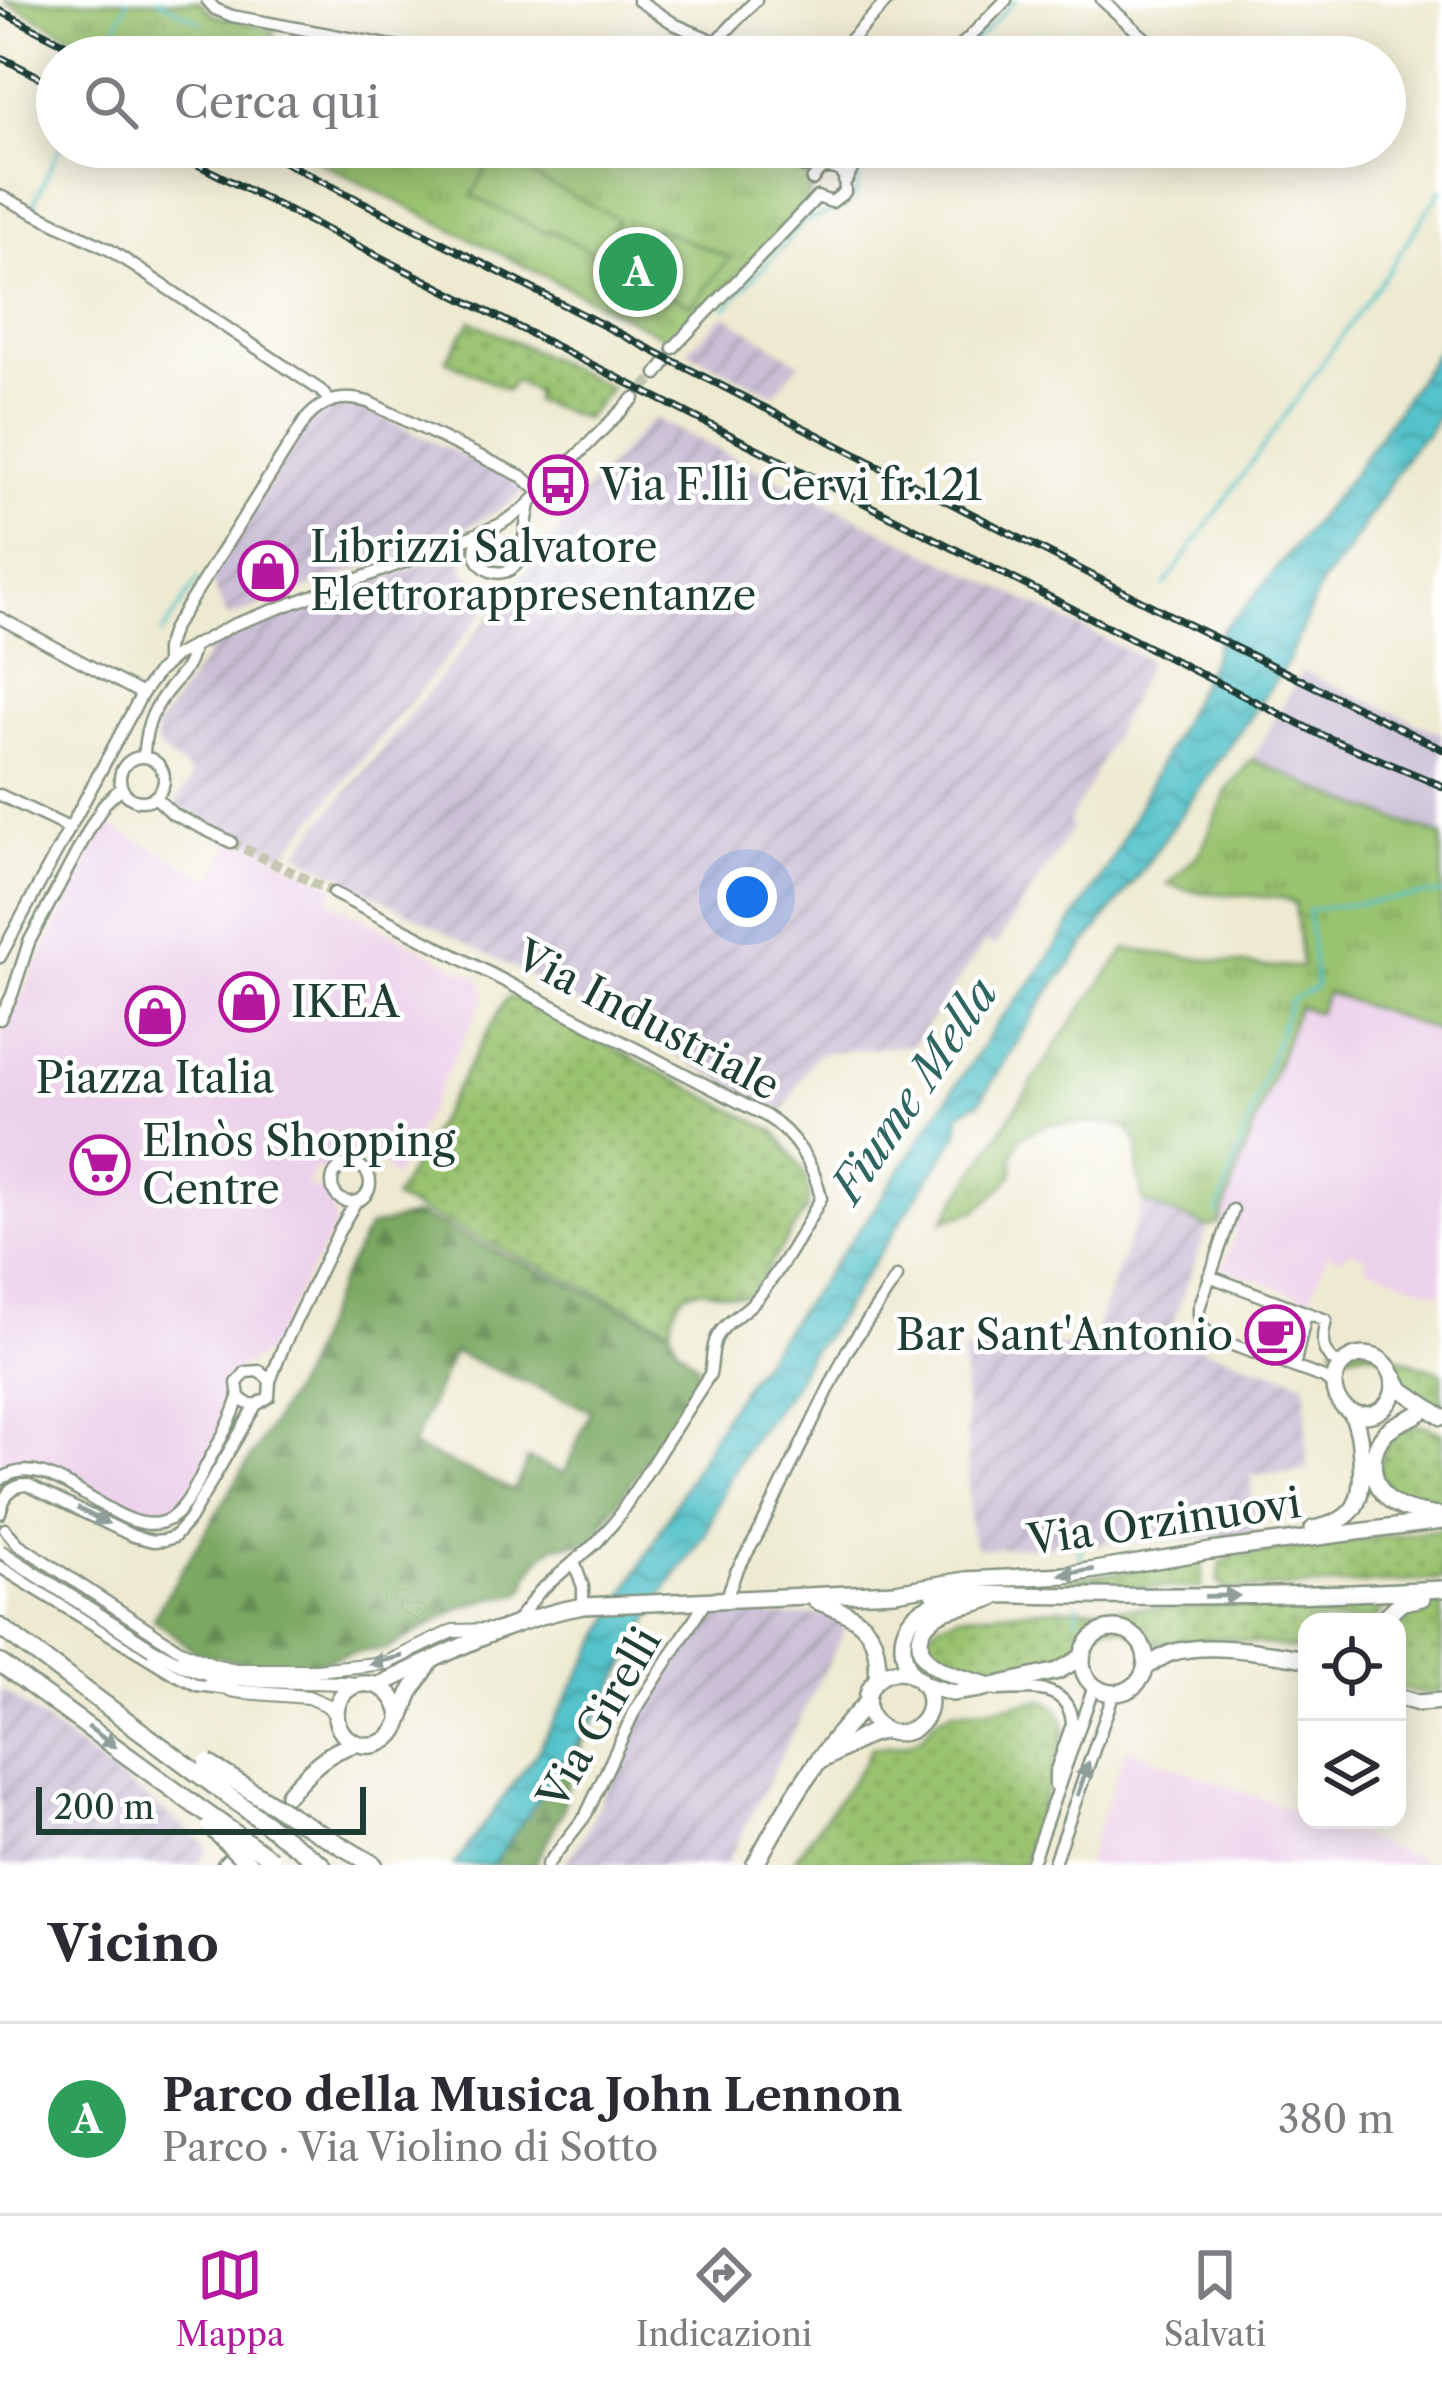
<!DOCTYPE html>
<html lang="it">
<head>
<meta charset="utf-8">
<style>
  :root { --surface:#fff; --page:#f2f2f3; --text:#2b2b33; --muted:#7c7c81; --line:#e1e1e2; --accent:#b5179e }
  body { margin:0; font-family:"Libre Caslon Text",serif; background:var(--page); color:var(--text) }
  .controls { position:absolute; right:36px; bottom:36px; display:grid; overflow:hidden; border-radius:24px; box-shadow:0 6px 30px #0003 }
  .controls button { width:108px; height:108px; display:grid; place-items:center; padding:0; border:0; border-bottom:3px solid var(--line); background:var(--surface); color:var(--text); font:60px sans-serif }
  .scale { position:absolute; left:36px; bottom:30px; width:330px; box-sizing:border-box; padding-left:12px; border:6px solid #1f3d34; border-top:0; font-size:33px; line-height:42px; white-space:nowrap; color:#1f3d34; -webkit-text-stroke:9px #fff; paint-order:stroke }
  .you { position:absolute; left:747px; top:897px; width:42px; height:42px; margin:-30px; border:9px solid #fff; border-radius:50%; background:#1a73e8; box-shadow:0 0 0 18px #1a73e833 }
  .badge { display:grid; place-items:center; width:78px; height:78px; border-radius:50%; background:var(--accent); color:#fff; font-size:39px; font-weight:700 }
  .pin { position:absolute; translate:-50% -50%; border:6px solid #fff; box-shadow:0 3px 12px #0006 }
  .list { margin:0; padding:0; list-style:none }
  h2 { display:flex; justify-content:space-between; align-items:center; height:156px; margin:0; padding:0 48px; font-size:51px }
  h2 small { font-size:39px; font-weight:400; color:var(--muted) }
  .list li { display:grid; grid-template-columns:78px 1fr auto; gap:36px; align-items:center; box-sizing:border-box; height:192px; padding:0 48px; border-top:3px solid var(--line) }
  .list b { display:block; font-size:45px; white-space:nowrap }
  .list p { margin:0; font-size:39px; white-space:nowrap; color:var(--muted) }
  .list em { font-size:39px; font-style:normal; color:var(--muted) }
  .icon { flex:none; width:66px; height:66px; fill:none; stroke:currentColor; stroke-width:2; stroke-linecap:round; stroke-linejoin:round }
  .map { position:relative; flex:none; width:1442px; height:1865px; overflow:hidden }
  .search { position:absolute; background:var(--surface); box-shadow:0 6px 30px #0003; left:36px; right:36px; top:36px; height:132px; display:flex; align-items:center; gap:30px; box-sizing:border-box; padding:0 42px; border-radius:66px; color:var(--muted); font-size:45px }
  .sheet { height:348px; background:var(--surface) }
  nav { display:flex; justify-content:space-around; align-items:center; box-sizing:border-box; height:168px; border-top:3px solid var(--line); background:var(--surface); font-size:33px; color:var(--muted) }
  nav a { display:grid; justify-items:center; gap:6px }
  nav .on { color:var(--accent) }
  .map>svg:first-child { display:block }
</style>
</head>
<body>
<div class="map">
<svg width="1442" height="1865" viewBox="0 0 1442 1865">
  <defs>
    <pattern id="industrial-furrows" width="10" height="10" patternUnits="userSpaceOnUse" patternTransform="scale(3)"><rect width="10" height="10" fill="#cbbfd5"/><path d="M-1 1l2-2M0 10L10 0M9 11l2-2" fill="none" stroke="#a49cae"/></pattern>
    <pattern id="grass-dots" width="8" height="8" patternUnits="userSpaceOnUse" patternTransform="scale(3)"><rect width="8" height="8" fill="#9ac36f"/><path d="M2 2h.1M6 6h.1" fill="none" stroke="#7da05c" stroke-width="1.8" stroke-linecap="round"/></pattern>
    <pattern id="forest-firs" width="22" height="20" patternUnits="userSpaceOnUse" patternTransform="scale(3)"><rect width="22" height="20" fill="#7ba962"/><path d="M5 1l3.5 6h-7zM16 11l3.5 6h-7z" fill="#648b52"/></pattern>
    <pattern id="park-tufts" width="24" height="20" patternUnits="userSpaceOnUse" patternTransform="scale(3)"><rect width="24" height="20" fill="#9ac36f"/><path d="M3 7l-1-3M5 7V3M7 7l1-3M15 17l-1-3M17 17v-4M19 17l1-3" fill="none" stroke="#7da05c"/></pattern>
    <pattern id="water-waves" width="16" height="10" patternUnits="userSpaceOnUse" patternTransform="scale(3)"><rect width="16" height="10" fill="#55c3ca"/><path d="M0 5q4-4 8 0t8 0" fill="none" stroke="#46a0a5"/></pattern>
  </defs>
  <rect width="100%" height="100%" fill="#fff"/>
  <filter id="ink" filterUnits="userSpaceOnUse"><feTurbulence type="fractalNoise" baseFrequency=".00833" numOctaves="2"/><feDisplacementMap in="SourceGraphic" scale="24" xChannelSelector="R" yChannelSelector="G"/><feConvolveMatrix kernelMatrix="1 2 1 2 8 2 1 2 1" color-interpolation-filters="sRGB"/></filter>
  <filter id="wash" filterUnits="userSpaceOnUse"><feTurbulence type="fractalNoise" baseFrequency=".004" numOctaves="4" result="noise"/><feDisplacementMap in="SourceGraphic" scale="48" xChannelSelector="R" yChannelSelector="G"/><feGaussianBlur stdDeviation="2.7" result="paint"/><feColorMatrix in="noise" values="0 0 0 0 0 0 0 0 0 0 0 0 0 0 0 0 0 1.4 0 .05"/><feComposite in="paint" operator="in"/></filter>
  <g filter="url(#wash)">
    <rect width="100%" height="100%" fill="#eeead1"/>
    <path fill="#ecd1ea" d="M107 824 212 879 235 836 336 885 328 900 480 979 485 996 394 1179 375 1154 363 1157 348 1156 340 1159 326 1170H314L306 1187 322 1190 331 1204 335 1223 330 1237 299 1290 269 1349 261 1356 240 1367 231 1376 228 1388 231 1408 228 1416 187 1493 170 1511 152 1518 134 1513 40 1465 17 1462 0 1472V1039Z
      M1326 992 1442 1033V1294L1364 1266 1367 1257 1347 1250 1343 1259 1327 1254 1310 1299 1223 1268 1236 1231 1220 1224 1298 1005Z
      M1127 1748 1307 1816V1820H1317L1436 1865H1085Z"/>
    <path fill="url(#industrial-furrows)" d="M725 315 800 363 774 394 687 351Z
      M342 406 362 408 517 482 522 489 516 498 501 509 460 531 228 618 210 579 308 422 320 412Z
      M653 418 1149 661 1088 788 1068 823 1073 827 995 946 985 942 913 1045 820 1053 812 1060 783 1112 297 853 577 510 575 503Z
      M444 556 462 557 465 571 496 597 283 857 175 805 191 780 190 773 159 749 155 730 205 659 209 643Z
      M1143 1202 1208 1227 1165 1343H1187L1306 1382 1307 1471 1251 1475 1253 1533 1204 1538 980 1549 974 1544 970 1529 963 1351 1090 1345Z
      M768 1614 772 1617 833 1614 839 1617 844 1632 726 1865H564L589 1828 637 1719 707 1616Z
      M0 1688 205 1843 207 1852 195 1865H0Z"/>
    <path fill="#cbbfd5" d="M1302 671 1442 734V836L1340 799 1252 759Z"/>
    <path fill="url(#grass-dots)" stroke="#5c8052" stroke-width="3" d="M471 321 611 388 585 419 534 401 536 392 514 381 507 390 446 360Z
      M514 997 776 1132 804 1173 809 1196 806 1210 751 1294C723 1303 678 1262 671 1327L394 1199 506 999Z
      M1343 1337 1442 1373V1404C1429 1400 1415 1397 1406 1385 1401 1380 1399 1373 1395 1367 1379 1347 1361 1351 1339 1355L1334 1348 1337 1338Z
      M1417 1426H1426L1442 1433V1509C1426 1510 1408 1510 1395 1499 1365 1474 1382 1433 1417 1426Z
      M1442 1529V1580L1226 1590 1218 1583 1221 1563 1238 1555Z
      M1202 1561V1588L1065 1586 1068 1579Z
      M1400 1597 1386 1606 1374 1622H1307V1651L1226 1638 1158 1644 1144 1640 1128 1629 1108 1625 1090 1632 1074 1654 1053 1660 1033 1664 1001 1663 965 1672 928 1659 925 1638 938 1623 959 1615 1055 1608 1194 1607Z
      M1412 1604H1442V1690C1426 1696 1412 1694 1397 1686V1622H1386Z
      M1042 1700C1058 1705 1064 1715 1065 1732L1023 1865H792C815 1823 853 1789 871 1748L906 1744 915 1740 923 1736 934 1720 954 1710 993 1708Z"/>
    <path fill="url(#forest-firs)" stroke="#4d734b" stroke-width="3" fill-rule="evenodd" d="M417 1215 670 1330 677 1346 698 1365 696 1384 591 1542 554 1546 542 1556 529 1574 525 1589 518 1594 492 1598 460 1608 387 1649 351 1653 313 1664 247 1663 197 1653 153 1618 301 1375 338 1285 369 1227ZM453 1352 591 1410 564 1474 528 1459 514 1491 412 1447Z
      M586 1733 566 1790 563 1810 534 1865H492Z"/>
    <path fill="url(#park-tufts)" stroke="#5c8052" stroke-width="3" d="M3 0 199 1 213 15 274 30 273 41 323 51 326 39 356 44 354 56 359 57H114Z
      M290 147H741L799 171 807 177 810 194 806 202 675 342Z
      M1252 759 1340 799 1442 836V1033L1326 992 1318 1013 1298 1006 1219 1224 1208 1227 1143 1202 1138 1172 1139 1143 1125 1126 1108 1123 1048 1124 1020 1137 1013 1155V1173L1002 1188 976 1211 944 1220 1062 1036 1126 949 1265 967H1302L1295 903 1282 898 1196 892 1168 885 1201 851 1229 787Z"/>
    <path fill="#9ac36f" stroke="#5c8052" stroke-width="3" d="M493 156 617 218 599 255 549 230 547 233 472 196Z
      M654 227 730 258 692 305 635 280Z"/>
    <path fill="url(#water-waves)" stroke="#3a807f" stroke-width="3" d="M1442 344V409L1426 435 1412 448 1345 555 1322 582 1286 665 1141 872 1046 996 979 1103H975L960 1114 958 1134 825 1336 807 1357 794 1385 750 1442 728 1481 704 1536 664 1592 605 1705 492 1865H454L537 1752 725 1414 755 1369 870 1215 996 1025 1037 976 1109 865 1210 664 1222 629 1244 609 1352 475Z"/>
    <g fill="none" stroke-linecap="round" stroke-linejoin="round">
      <path stroke="#55c3ca" stroke-width="3" d="M158 0 201 22
        M104 54 128 0
        M960 57 1015 0
        M33 205 60 147
        M726 308 805 221 840 210 850 201 857 191 859 167
        M1164 586 1390 268 1442 189
        M161 635 199 578
        M1217 1216 1290 1001 1316 987 1308 910 1442 893
        M1080 1547V1558
        M1077 1619 1078 1604"/>
    </g>
  </g>
  <g filter="url(#ink)">
    <g fill="none" stroke-linecap="round" stroke-linejoin="round">
      <path stroke="#c5c7b2" stroke-width="10" stroke-dasharray="10 5" stroke-linecap="butt" d="M634 398 657 374
        M231 842 334 893"/>
      <g stroke="#869482" stroke-width="15">
        <path id="minor" d="M207 0 215 9 232 16 451 57
          M638 0 676 25 752 57
          M1102 0 1166 57
          M716 42 756 0
          M834 57 888 0
          M950 57 1006 0
          M753 147 801 166 823 169
          M1268 147H1269
          M812 180 819 171 862 147
          M846 181 864 147
          M0 196 110 250 320 390 330 401
          M817 197 832 202 845 192 844 176 837 169 827 168
          M673 348 817 197
          M657 374 665 363
          M481 532C461 564 501 587 518 562 523 553 526 519 530 505
          M0 618 142 694
          M166 665V649L172 630 306 419C324 399 343 395 368 402L523 477 540 493
          M120 779a22 22 0 1 1 44 0a22 22 0 1 1-44 0Z
          M144 757C144 733 150 714 165 694 178 677 191 668 193 645
          M0 795 69 828
          M155 797 173 814 231 842
          M334 893 766 1116C794 1133 815 1166 821 1198 803 1232 783 1266 759 1296 747 1312 727 1319 717 1337 711 1348 713 1362 710 1374L616 1520 596 1543 540 1591 516 1622
          M0 957 142 694 158 672 177 655 233 625 440 549 499 525 524 509 634 398
          M0 1019 12 995 29 942 92 824 105 803 121 788
          M332 1183a19 19 0 1 1 38 0a19 19 0 1 1-38 0Z
          M1233 1210 1199 1308C1198 1322 1203 1328 1213 1338L1324 1378 1333 1385
          M1209 1276 1326 1320C1321 1340 1320 1355 1340 1365
          M1294 1367 1306 1313
          M270 1381 260 1371 246 1372 237 1383 239 1397 246 1403 256 1405 269 1397 270 1381 284 1345 340 1229 356 1201
          M0 1480C52 1440 123 1550 171 1518 188 1506 198 1482 207 1464 219 1442 232 1421 239 1397
          M0 1513C4 1497 9 1485 27 1485L133 1536 153 1541 164 1540 174 1537 189 1520 256 1405
          M5 1529 18 1544 183 1652
          M574 1562 583 1587V1606
          M0 1567 173 1673 197 1685 228 1689
          M726 1599 736 1572 757 1536 847 1351 897 1277
          M996 1690C1028 1690 1069 1681 1072 1724L1055 1773V1786
          M547 1865 586 1815 633 1714 706 1601
          M1031 1865 1094 1686
          M1053 1865 1114 1693"/>
      </g>
      <g stroke="#869482" stroke-width="16">
        <path id="tertiary" d="M152 1649C166 1656 181 1665 196 1670 248 1687 305 1679 359 1684
          M183 1652 214 1665 236 1670H316L386 1663 453 1631 496 1630
          M211 1679 231 1690 243 1692 308 1697 327 1705 336 1715"/>
      </g>
      <g stroke="#869482" stroke-width="20">
        <path id="primary" d="M1334 1385a30 30 0 1 1 60 0a30 30 0 1 1-60 0Z
          M1395 1378 1401 1389 1442 1417
          M1420 1413C1409 1419 1395 1423 1386 1432 1364 1456 1372 1494 1401 1507 1413 1513 1426 1514 1439 1516
          M1313 1529C1357 1521 1364 1500 1361 1459 1360 1441 1359 1428 1351 1412
          M934 1593C1103 1598 1273 1598 1442 1589
          M816 1601C861 1617 881 1628 877 1680
          M1380 1622 1400 1603 1422 1598
          M1082 1661a32 32 0 1 1 64 0a32 32 0 1 1-64 0Z
          M1145 1668C1153 1663 1162 1656 1171 1653 1208 1641 1269 1653 1307 1659
          M867 1702a31 31 0 1 1 62 0a31 31 0 1 1-62 0Z
          M913 1676C891 1640 906 1605 949 1602
          M922 1684 952 1693 980 1689 1058 1671 1082 1657
          M379 1685C446 1654 510 1619 583 1606L895 1592 966 1580 1065 1575 1211 1551 1442 1521
          M993 1687C970 1678 918 1673 920 1640 921 1627 931 1618 942 1612 960 1604 977 1606 996 1596
          M1397 1697 1418 1703 1442 1701
          M400 1717C394 1672 336 1674 336 1715 337 1743 372 1755 391 1736 401 1726 404 1707 410 1694 416 1683 423 1673 430 1663
          M288 1794C309 1771 325 1752 355 1744
          M225 1865 229 1861"/>
      </g>
      <g stroke="#869482" stroke-width="21">
        <path id="trunk" d="M0 1627 196 1772
          M0 1663 196 1806
          M821 1760 869 1734 884 1730
          M296 1819 374 1865
          M280 1834 322 1865
          M755 1865C786 1807 820 1750 867 1703"/>
      </g>
      <use href="#minor" stroke="#fff" stroke-width="10"/>
      <use href="#tertiary" stroke="#fff" stroke-width="12"/>
      <use href="#primary" stroke="#fff" stroke-width="15"/>
      <use href="#trunk" stroke="#fff" stroke-width="16"/>
      <g stroke="#1f3d34" stroke-width="8">
        <path id="rail" d="M0 11 91 57
          M0 57 57 86
          M163 147 1321 735 1442 786
          M255 147 1189 625 1442 749"/>
      </g>
      <use href="#rail" stroke="#fff" stroke-width="3" stroke-dasharray="9" stroke-linecap="butt"/>
      <g stroke="#869482" stroke-width="16" stroke-linecap="butt">
        <path id="tertiary-bridge" d="M0 1551 152 1649"/>
      </g>
      <g stroke="#869482" stroke-width="21" stroke-linecap="butt">
        <path id="trunk-bridge" d="M207 1763 296 1819
          M196 1772 280 1834
          M196 1806 271 1859
          M210 1826 250 1865"/>
      </g>
      <use href="#tertiary-bridge" stroke="#fff" stroke-width="12"/>
      <use href="#trunk-bridge" stroke="#fff" stroke-width="16"/>
    </g>
    <defs><path id="oneway-solid" d="M-6-.8H1V-3.2L6.5 0L1 3.2V.8H-6Z" transform="scale(3)"/></defs>
    <g fill="#8f9e9a">
      <use href="#oneway-solid" transform="translate(93 1516) rotate(26)"/>
      <use href="#oneway-solid" transform="translate(1077 1572) rotate(172)"/>
      <use href="#oneway-solid" transform="translate(1222 1596) rotate(-1)"/>
      <use href="#oneway-solid" transform="translate(386 1660) rotate(167)"/>
      <use href="#oneway-solid" transform="translate(102 1737) rotate(36)"/>
      <use href="#oneway-solid" transform="translate(1083 1779) rotate(-71)"/>
    </g>
  </g>
  <defs>
    <g id="bus-ring" transform="scale(3)"><circle r="9.5" fill="#fff" stroke="#b5179e" stroke-width="1.5"/><path d="M-5-6H5V4H4V6H2V4H-2V6H-4V4H-5ZM-3.5-4V0h7V-4ZM-3.5 1.2v1.5H-2V1.2ZM2 1.2v1.5H3.5V1.2Z" fill="#b5179e"/></g>
    <g id="shop-ring" transform="scale(3)"><circle r="9.5" fill="#fff" stroke="#b5179e" stroke-width="1.5"/><path d="M-5-2.5h2.3a2.7 3.5 0 0 1 5.4 0H5L5.5 6h-11ZM-1.5-2.5h3a1.5 2.3 0 0 0-3 0Z" fill="#b5179e"/></g>
    <g id="supermarket-ring" transform="scale(3)"><circle r="9.5" fill="#fff" stroke="#b5179e" stroke-width="1.5"/><path d="M-6-5.5h2.5l.6 2H6L4.5 2H-2.5L-4.4-4H-6ZM-1.5 3.2a1.3 1.3 0 1 0 .1 0ZM3 3.2a1.3 1.3 0 1 0 .1 0Z" fill="#b5179e"/></g>
    <g id="cafe-ring" transform="scale(3)"><circle r="9.5" fill="#fff" stroke="#b5179e" stroke-width="1.5"/><path d="M-5.5-4.5H6V0H3Q3 3.5 0 3.5H-2.5Q-5.5 3.5-5.5 0ZM3-3.2v2h1.7v-2ZM-6 4.5H4V6H-6Z" fill="#b5179e"/></g>
  </defs>
  <g fill-rule="evenodd">
    <use href="#bus-ring" x="558" y="485"/>
    <use href="#shop-ring" x="268" y="571"/>
    <use href="#shop-ring" x="249" y="1002"/>
    <use href="#shop-ring" x="155" y="1016"/>
    <use href="#supermarket-ring" x="100" y="1165"/>
    <use href="#cafe-ring" x="1275" y="1335"/>
  </g>
  <g text-anchor="middle" dominant-baseline="central" stroke-width="9" stroke-linejoin="round" paint-order="stroke">
    <g font-size="42" fill="#1f3d34" stroke="#fff" text-anchor="start">
      <text x="600" y="485">Via F.lli Cervi fr.121</text>
      <text x="310" y="547">Librizzi Salvatore<tspan x="310" dy="48">Elettrorappresentanze</tspan></text>
      <text x="291" y="1002">IKEA</text>
      <text x="155" y="1078" text-anchor="middle">Piazza Italia</text>
      <text x="142" y="1141">Elnòs Shopping<tspan x="142" dy="48">Centre</tspan></text>
      <text x="1233" y="1335" text-anchor="end">Bar Sant'Antonio</text>
    </g>
    <g font-size="42" fill="#1f3d34" stroke="#fff">
      <text transform="translate(648 1020) rotate(28)">Via Industriale</text>
      <text transform="translate(1164 1521) rotate(-8)">Via Orzinuovi</text>
      <text transform="translate(599 1718) rotate(-60)">Via Girelli</text>
    </g>
    <g font-size="45" font-style="italic" fill="#2f6561" stroke="#fff">
      <text transform="translate(914 1090) rotate(-56)">Fiume Mella</text>
    </g>
  </g>
</svg>
<div class="controls">
<button><svg class="icon" aria-label="locate" viewBox="0 0 24 24"><circle cx="12" cy="12" r="6"/><path d="M12 2v4M12 18v4M2 12h4M18 12h4"/></svg></button>
<button><svg class="icon" aria-label="layers" viewBox="0 0 24 24"><path d="M12 4l9 5-9 5-9-5zM3 14l9 5 9-5"/></svg></button>
</div>
<div class="scale">200 m</div>
<div class="you"></div>
<div class="pin badge" style="left:638px;top:272px;background:#2e9e5b">A</div>
<div class="search"><svg class="icon" aria-label="search" viewBox="0 0 24 24"><circle cx="10" cy="10" r="6"/><path d="M15 15l6 6"/></svg>Cerca qui</div>
</div>
<section class="sheet">
<h2>Vicino<small></small></h2>
<ul class="list">
<li><span class="badge" style="background:#2e9e5b">A</span><div><b>Parco della Musica John Lennon</b><p>Parco · Via Violino di Sotto</p></div><em>380 m</em></li>
</ul>
</section>
<nav>
<a class="on"><svg class="icon" aria-label="map" viewBox="0 0 24 24"><path d="M3 6l6-2 6 2 6-2v14l-6 2-6-2-6 2zM9 4v14M15 6v14"/></svg>Mappa</a>
<a><svg class="icon" aria-label="directions" viewBox="0 0 24 24"><path d="M12 3l9 9-9 9-9-9zM9 14v-3h6M13 9l2 2-2 2"/></svg>Indicazioni</a>
<a><svg class="icon" aria-label="saved" viewBox="0 0 24 24"><path d="M7 4h10v16l-5-4-5 4z"/></svg>Salvati</a>
</nav>
</body>
</html>
